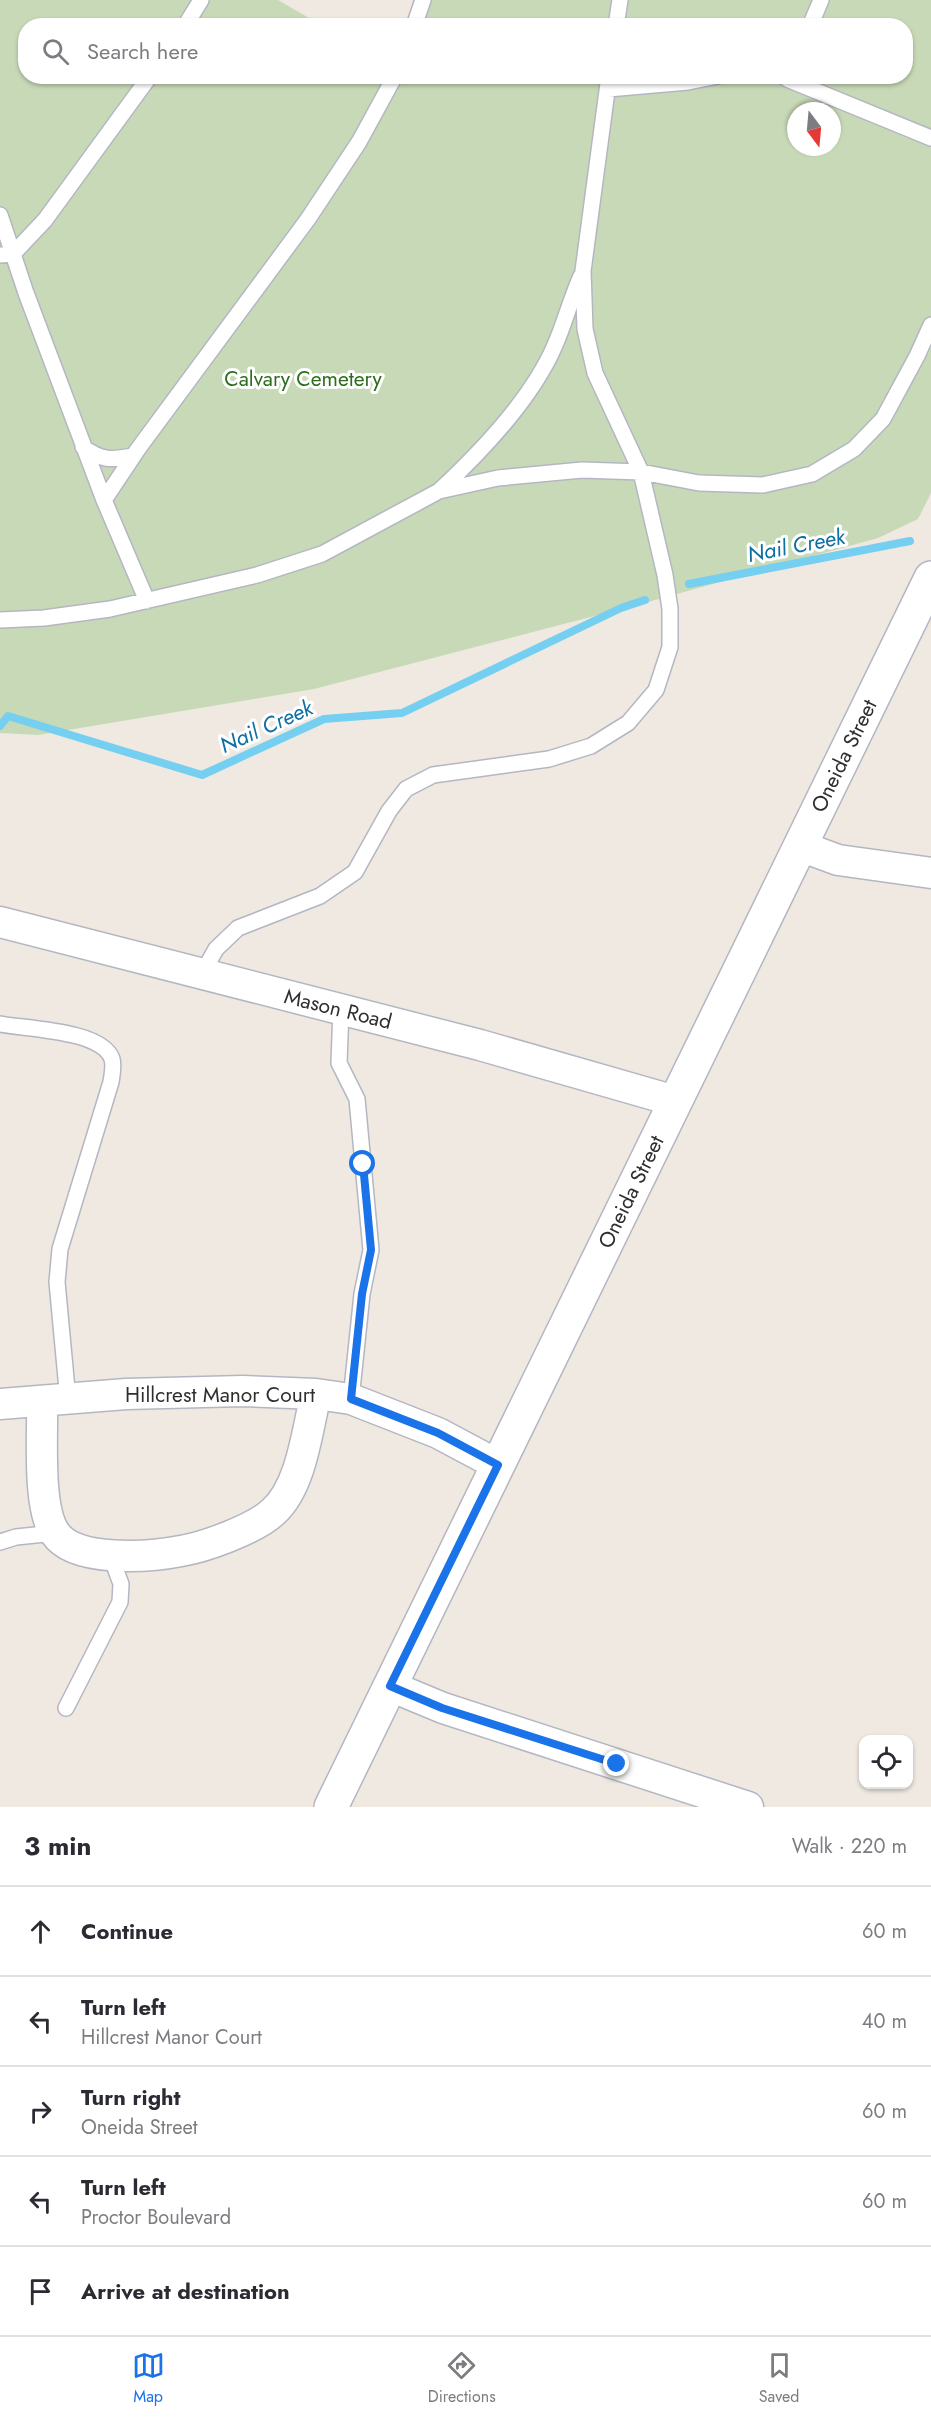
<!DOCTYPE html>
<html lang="en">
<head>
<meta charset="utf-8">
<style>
  :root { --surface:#fff; --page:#f7f7f7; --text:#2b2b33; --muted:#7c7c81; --line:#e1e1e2; --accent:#1a73e8 }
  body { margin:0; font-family:Jost,sans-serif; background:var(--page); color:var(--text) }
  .controls { position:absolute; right:18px; bottom:18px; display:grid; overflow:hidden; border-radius:12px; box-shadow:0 2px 4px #0004 }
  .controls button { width:54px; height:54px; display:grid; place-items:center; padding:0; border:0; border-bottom:2px solid var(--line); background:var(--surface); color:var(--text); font:30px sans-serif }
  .compass { position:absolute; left:787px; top:102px; width:54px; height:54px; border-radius:50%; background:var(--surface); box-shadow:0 2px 4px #0004; rotate:164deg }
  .stop { position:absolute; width:18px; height:18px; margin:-14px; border:4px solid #1a73e8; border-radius:50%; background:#fff }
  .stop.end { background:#1a73e8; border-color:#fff; box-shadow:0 2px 6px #0008 }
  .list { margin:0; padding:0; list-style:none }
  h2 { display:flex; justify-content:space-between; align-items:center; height:78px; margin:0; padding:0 24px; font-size:26px }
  h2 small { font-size:20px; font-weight:400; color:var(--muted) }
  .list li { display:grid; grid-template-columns:39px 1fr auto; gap:18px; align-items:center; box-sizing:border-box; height:90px; padding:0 24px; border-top:2px solid var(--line) }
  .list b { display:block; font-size:22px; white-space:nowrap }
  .list p { margin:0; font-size:20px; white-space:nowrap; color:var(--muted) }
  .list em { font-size:20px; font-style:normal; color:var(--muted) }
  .icon { flex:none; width:33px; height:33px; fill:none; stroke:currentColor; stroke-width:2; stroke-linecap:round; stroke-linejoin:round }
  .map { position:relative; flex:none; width:931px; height:1807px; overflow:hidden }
  .search { position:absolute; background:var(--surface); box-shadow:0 2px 4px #0004; left:18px; right:18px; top:18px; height:66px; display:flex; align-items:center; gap:15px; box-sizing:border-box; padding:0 21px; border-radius:24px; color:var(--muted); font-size:22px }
  .sheet { height:528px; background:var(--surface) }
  nav { display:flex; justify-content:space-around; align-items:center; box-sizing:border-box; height:84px; border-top:2px solid var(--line); background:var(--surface); font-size:16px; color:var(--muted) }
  nav a { display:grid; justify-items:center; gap:3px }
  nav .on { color:var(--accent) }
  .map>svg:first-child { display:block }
</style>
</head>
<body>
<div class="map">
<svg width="931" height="1807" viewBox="0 0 931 1807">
  <rect width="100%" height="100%" fill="#efe9e1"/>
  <path fill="#c8d9b8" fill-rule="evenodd" d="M0 0H278L321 25 26 26V76H906V26L410 25 413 0H931V493L918 519 878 538 648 602 314 689 38 735 0 733ZM796 111H832V147H796Z"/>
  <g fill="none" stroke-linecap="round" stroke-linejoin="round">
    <path stroke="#75cff0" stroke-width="8" d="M689 584 910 541
      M0 726 8 716 202 775 324 719 402 713 621 608 645 600"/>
    <g stroke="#b4b7c1" stroke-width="18">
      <path id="lane" d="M185 26 201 0
        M414 26 423 0
        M616 26 620 0
        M810 26 821 0
        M787 79 931 138
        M608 89 688 82 718 76
        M0 215 26 293 104 500
        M0 255 13 254 45 220 150 76
        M83 447C102 461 111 460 133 456
        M439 491C482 451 532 399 555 345 565 322 571 298 581 276
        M147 601 104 500 138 449 308 219 359 142 395 76
        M0 620 44 618 110 609 257 575 322 554 439 491 498 478 582 470 641 472 699 483 763 485 812 474 854 449 883 419 917 356 931 325
        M202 974 216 949 238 928 320 896 355 872 389 811 406 789 433 775 549 759 591 746 628 723 656 690 670 647V609L665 575 641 472 595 373 585 329 583 271 609 76
        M341 1009 339 1063 357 1099 371 1250 362 1294 351 1399
        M0 1024C26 1029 102 1030 112 1059 114 1065 112 1076 111 1082L60 1249 57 1282 68 1400
        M0 1542 16 1537 55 1533
        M66 1708 120 1602 121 1584 110 1554"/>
    </g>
    <g stroke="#b4b7c1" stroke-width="33">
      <path id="street" d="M800 846 838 860 931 873
        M0 922 480 1045 675 1101
        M42 1402C43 1435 37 1507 55 1533 75 1563 150 1557 181 1551 205 1547 255 1529 273 1512 302 1486 307 1430 316 1394
        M0 1404 126 1394 243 1391 316 1394 351 1399 438 1433 498 1465
        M390 1686 443 1708 748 1807"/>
    </g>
    <g stroke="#b4b7c1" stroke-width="36">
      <path id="secondary" d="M331 1807 931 578"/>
    </g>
    <use href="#lane" stroke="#fff" stroke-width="15"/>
    <use href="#street" stroke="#fff" stroke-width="30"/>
    <use href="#secondary" stroke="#fff" stroke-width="33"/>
  </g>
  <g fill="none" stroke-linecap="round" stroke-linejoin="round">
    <path stroke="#1a73e8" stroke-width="8" d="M363 1164 371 1250 362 1294 351 1399 438 1433 498 1465 390 1686 442 1708 617 1764"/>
  </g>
  <g text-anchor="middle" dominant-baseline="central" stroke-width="6" stroke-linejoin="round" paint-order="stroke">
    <g font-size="21" fill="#2c6e1b" stroke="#fff">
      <text x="303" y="379">Calvary Cemetery</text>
    </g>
    <g font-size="21" fill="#2e2e2e" stroke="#fff">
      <text transform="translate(844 756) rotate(-64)">Oneida Street</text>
      <text transform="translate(338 1009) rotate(14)">Mason Road</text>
      <text transform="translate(631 1192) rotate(-64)">Oneida Street</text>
      <text x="220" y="1395">Hillcrest Manor Court</text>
    </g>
    <g font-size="22" font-style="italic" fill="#0d6fa3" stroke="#fff">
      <text transform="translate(796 545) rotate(-11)">Nail Creek</text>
      <text transform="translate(266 726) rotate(-24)">Nail Creek</text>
    </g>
  </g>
</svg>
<div class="controls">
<button><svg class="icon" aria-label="locate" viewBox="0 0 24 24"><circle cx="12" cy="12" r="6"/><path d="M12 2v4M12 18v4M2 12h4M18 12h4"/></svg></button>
</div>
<svg class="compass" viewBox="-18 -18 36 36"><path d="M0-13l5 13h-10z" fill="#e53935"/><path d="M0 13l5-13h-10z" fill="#7c7c81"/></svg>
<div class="stop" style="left:363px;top:1164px"></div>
<div class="stop end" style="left:617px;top:1764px"></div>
<div class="search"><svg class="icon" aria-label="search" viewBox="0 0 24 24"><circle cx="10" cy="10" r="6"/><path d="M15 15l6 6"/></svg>Search here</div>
</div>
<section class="sheet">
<h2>3 min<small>Walk · 220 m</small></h2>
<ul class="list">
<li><svg class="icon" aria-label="ahead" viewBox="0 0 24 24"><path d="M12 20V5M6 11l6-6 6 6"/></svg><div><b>Continue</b></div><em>60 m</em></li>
<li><svg class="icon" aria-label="left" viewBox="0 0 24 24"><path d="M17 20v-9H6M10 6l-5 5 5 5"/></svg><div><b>Turn left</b><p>Hillcrest Manor Court</p></div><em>40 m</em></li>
<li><svg class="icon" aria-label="right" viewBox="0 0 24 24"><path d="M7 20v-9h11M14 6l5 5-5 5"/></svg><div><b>Turn right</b><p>Oneida Street</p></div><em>60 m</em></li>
<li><svg class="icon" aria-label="left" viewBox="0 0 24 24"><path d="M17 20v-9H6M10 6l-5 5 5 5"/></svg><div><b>Turn left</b><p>Proctor Boulevard</p></div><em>60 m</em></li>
<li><svg class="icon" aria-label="arrive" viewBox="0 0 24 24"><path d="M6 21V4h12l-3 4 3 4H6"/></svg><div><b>Arrive at destination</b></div></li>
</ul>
</section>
<nav>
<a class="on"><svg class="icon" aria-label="map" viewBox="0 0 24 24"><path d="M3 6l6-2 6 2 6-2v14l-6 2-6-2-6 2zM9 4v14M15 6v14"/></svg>Map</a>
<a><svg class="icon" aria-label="directions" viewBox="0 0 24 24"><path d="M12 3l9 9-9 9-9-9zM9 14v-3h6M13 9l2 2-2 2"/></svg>Directions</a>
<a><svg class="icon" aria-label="saved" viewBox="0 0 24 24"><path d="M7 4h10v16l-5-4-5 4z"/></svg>Saved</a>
</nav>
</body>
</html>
